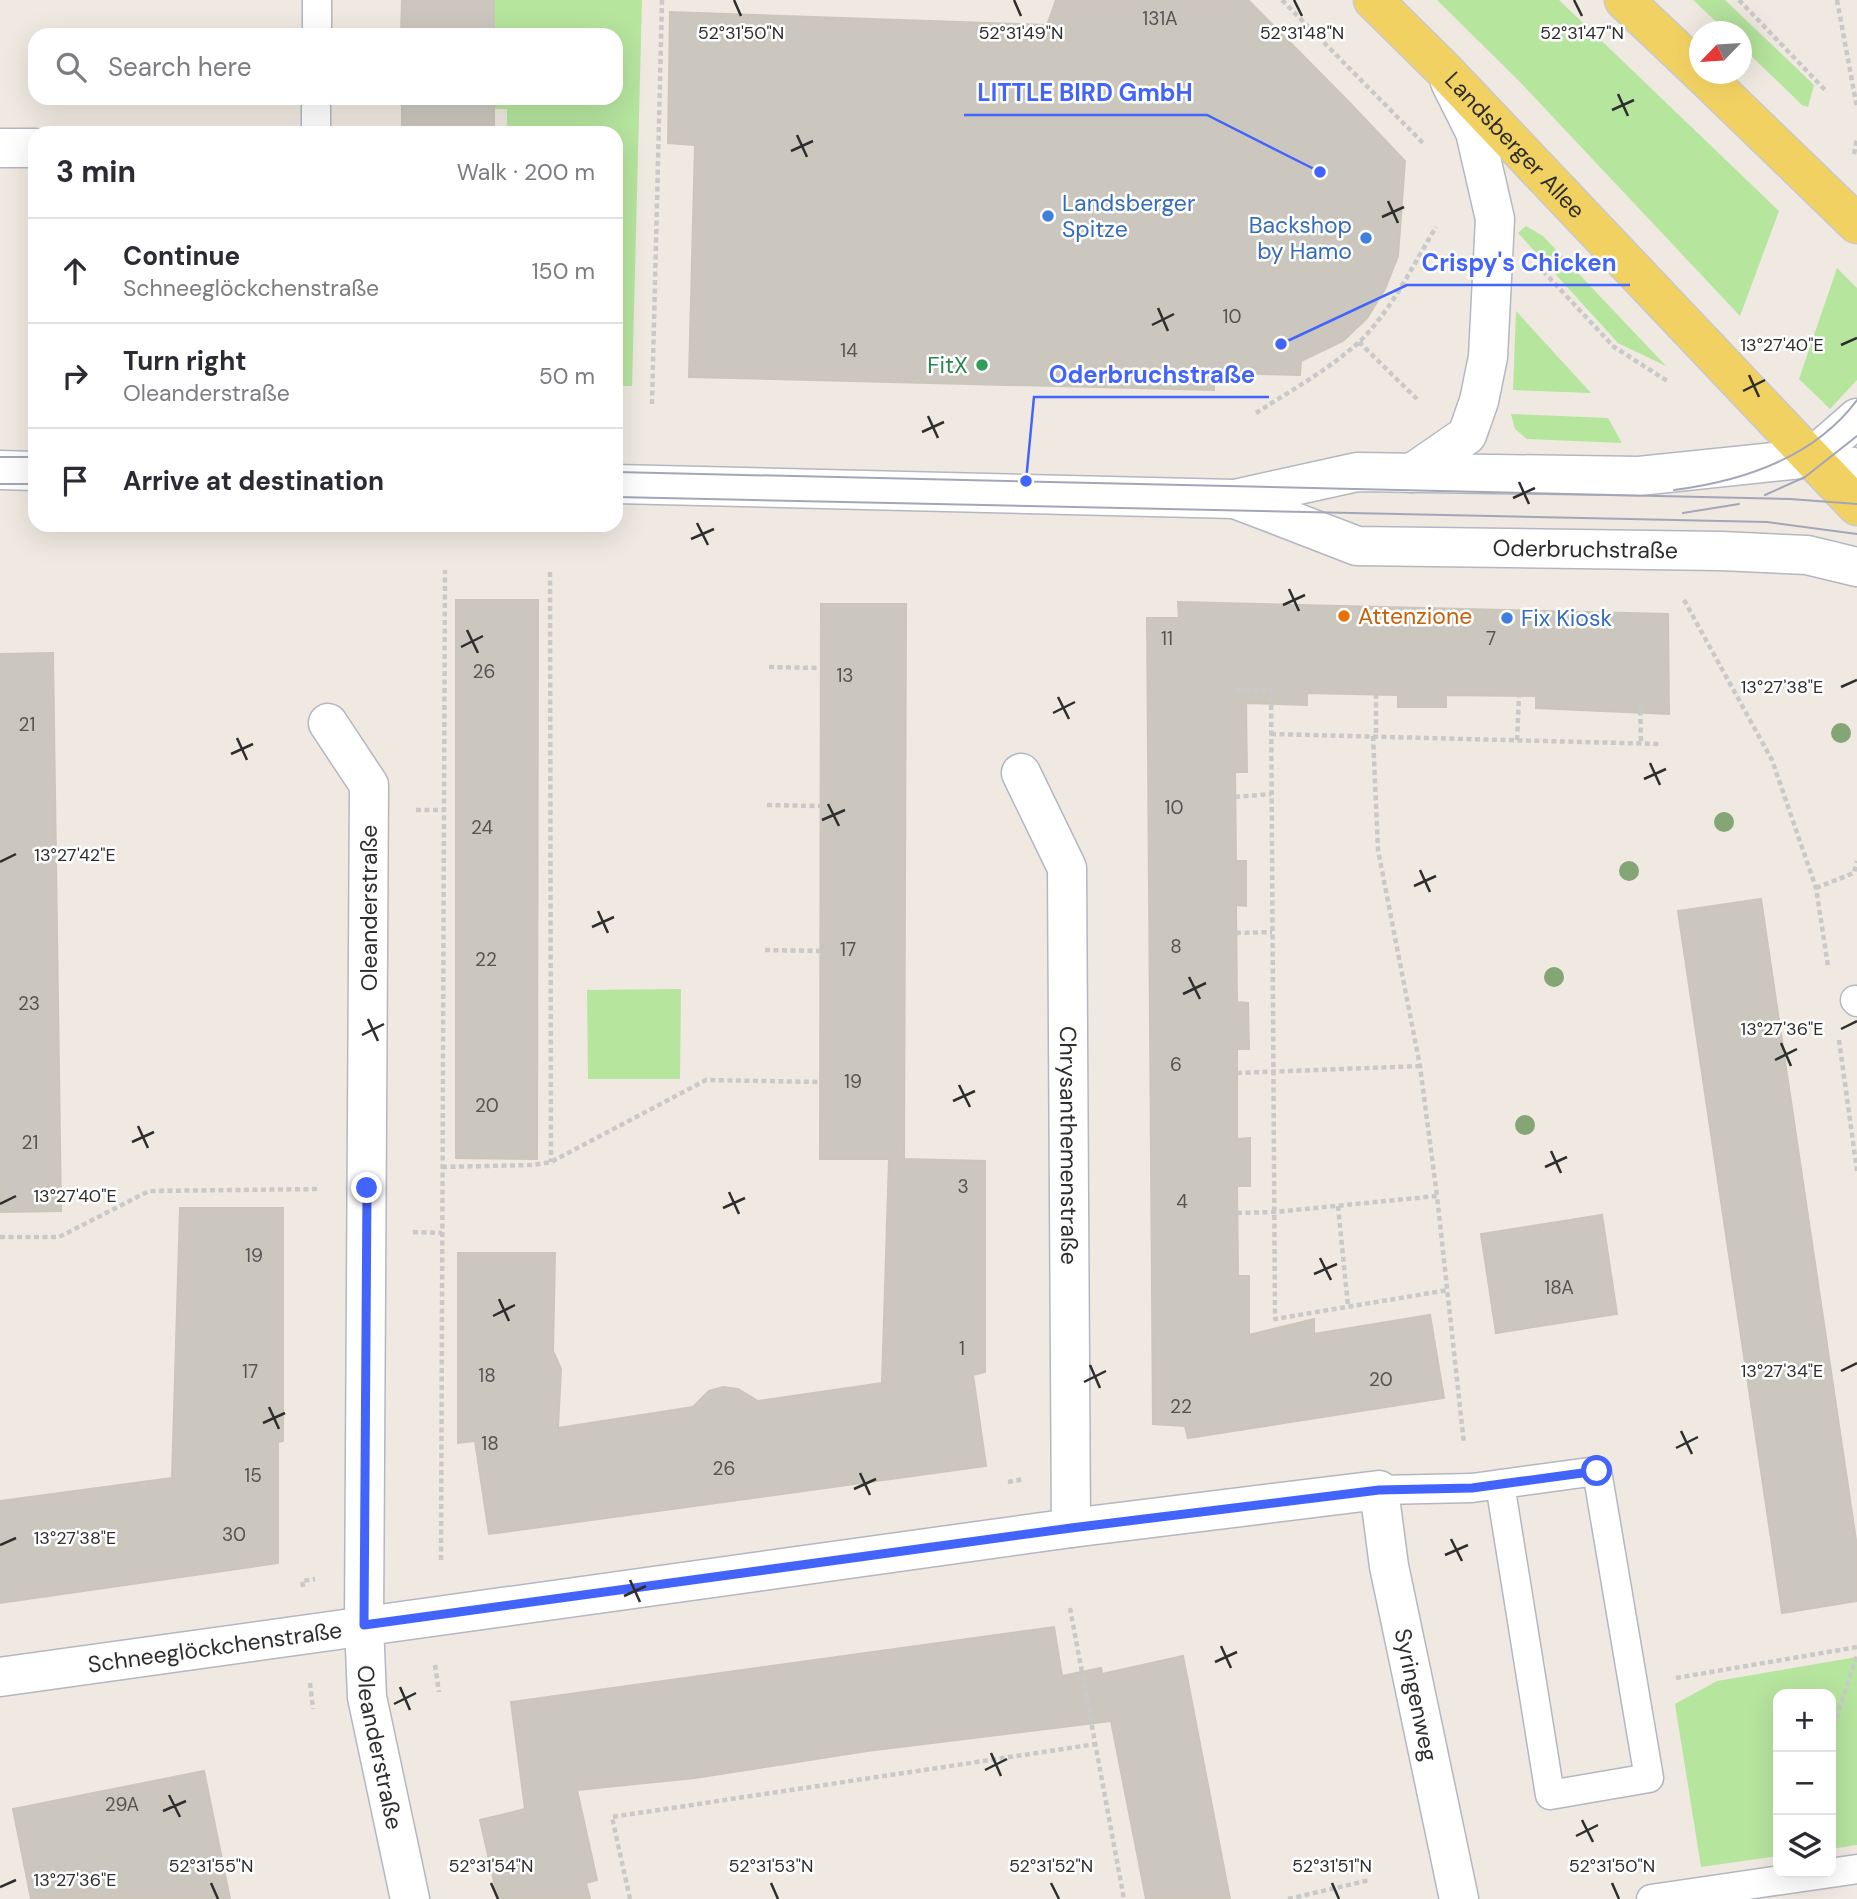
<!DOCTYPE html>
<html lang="en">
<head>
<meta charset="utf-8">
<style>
  :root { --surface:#fff; --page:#f2f2f3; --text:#2b2b33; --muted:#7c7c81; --line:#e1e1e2 }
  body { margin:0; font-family:"DM Sans",sans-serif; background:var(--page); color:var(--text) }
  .controls { position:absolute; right:21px; bottom:21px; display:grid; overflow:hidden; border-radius:14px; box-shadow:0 7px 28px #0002 }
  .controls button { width:63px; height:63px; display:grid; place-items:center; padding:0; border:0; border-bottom:2px solid var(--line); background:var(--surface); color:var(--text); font:35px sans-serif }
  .compass { position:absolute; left:1689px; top:21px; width:63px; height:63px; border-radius:50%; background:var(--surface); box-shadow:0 7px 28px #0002; rotate:245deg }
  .stop { position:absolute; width:21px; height:21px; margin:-16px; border:5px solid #4264fb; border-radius:50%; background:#fff }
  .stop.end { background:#4264fb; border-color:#fff; box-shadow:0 2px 7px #0008 }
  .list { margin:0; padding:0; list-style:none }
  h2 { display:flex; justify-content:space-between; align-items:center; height:91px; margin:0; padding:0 28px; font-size:30px }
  h2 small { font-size:23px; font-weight:400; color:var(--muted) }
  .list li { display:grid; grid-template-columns:46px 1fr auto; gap:21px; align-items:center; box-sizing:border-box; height:105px; padding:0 28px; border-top:2px solid var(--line) }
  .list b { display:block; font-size:26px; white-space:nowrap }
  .list p { margin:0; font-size:23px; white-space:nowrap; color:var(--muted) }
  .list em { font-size:23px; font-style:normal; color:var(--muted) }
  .icon { flex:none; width:38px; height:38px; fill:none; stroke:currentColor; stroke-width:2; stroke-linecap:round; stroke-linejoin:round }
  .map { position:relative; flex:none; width:1857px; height:1899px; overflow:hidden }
  .search { position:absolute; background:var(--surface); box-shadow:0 7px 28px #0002; left:28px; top:28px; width:595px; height:77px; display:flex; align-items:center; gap:18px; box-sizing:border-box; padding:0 24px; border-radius:21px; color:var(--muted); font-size:26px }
  .panel { position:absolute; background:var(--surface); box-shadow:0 7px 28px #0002; left:28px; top:126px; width:595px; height:406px; border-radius:21px }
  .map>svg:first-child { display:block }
</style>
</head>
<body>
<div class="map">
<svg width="1857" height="1899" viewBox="0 0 1857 1899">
  <rect width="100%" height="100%" fill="#efe9e1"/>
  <path fill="#b6e59e" d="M494 0H642L632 386H616V133H507V109H494V98H616V35H494Z
    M1437 0H1559L1779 211 1740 316 1520 82Z
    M1693 0H1725L1814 85 1808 107 1802 105 1742 47V32L1726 31Z
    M1526 226 1543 236 1666 366 1618 343 1518 233Z
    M1837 268 1857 288V380L1830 409 1799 379Z
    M1516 311 1591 393 1513 390Z
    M1511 414 1608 418 1622 443 1527 439 1515 429Z
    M681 989 680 1079H588L587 990Z
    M1857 1657V1845L1831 1849V1694H1778V1856L1701 1867 1675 1704 1717 1681Z"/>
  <path fill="#cbc7bf" stroke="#cbc5ba" stroke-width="2" d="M402 0H494V35H401Z
    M1056 0H1248L1347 100 1405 161 1398 256 1385 289 1367 318 1343 341 1301 361 1300 375 1214 373V390L689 377 695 145 668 143 670 12 1047 25Z
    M402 98H494V133H402Z
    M456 600H538L537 1159 456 1158Z
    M1178 602 1668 614 1669 714 1536 708V696L1446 695V707H1398V695L1307 693V705L1246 703 1247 772H1235L1236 861H1246V906L1236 905 1237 1002 1248 1003 1249 1049H1237V1139L1250 1138V1186H1237L1238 1276H1249V1335L1314 1319V1334L1430 1315 1444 1398 1188 1438 1185 1426 1153 1424 1147 618H1179Z
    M821 604H906L904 1159 985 1161V1372L973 1375 986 1466 489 1534 475 1441 458 1443V1253H555L553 1351 561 1369 558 1428 693 1407 709 1391 723 1387 738 1389 758 1401 882 1383 889 1159H820Z
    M53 653 61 1211 0 1212V654Z
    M1761 899 1857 1547V1601L1782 1613 1678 911Z
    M180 1208H283V1441L278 1442V1563L0 1603V1501L172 1478Z
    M1602 1215 1617 1314 1496 1333 1481 1234Z
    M1054 1627 1062 1676 1101 1668 1102 1674 1183 1656 1230 1899H1146L1111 1721 867 1751 695 1778 577 1790 597 1880 586 1883 590 1899H498L480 1820 525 1809 511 1702Z
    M204 1771 230 1899H31L13 1809Z"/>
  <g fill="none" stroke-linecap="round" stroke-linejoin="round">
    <g stroke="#b4b7c1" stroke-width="31">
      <path id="lane" d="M317 35V0
        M316 133V98
        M1855 1000 1857 1002
        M1379 1490 1472 1488 1597 1471 1649 1778 1550 1795 1500 1484
        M1651 1899 1857 1869"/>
    </g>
    <g stroke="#b4b7c1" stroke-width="41">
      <g id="street">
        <path d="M0 148H35"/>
        <path id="s1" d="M328 723 369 785 364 1625 367 1697 410 1899"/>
        <path id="s2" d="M1021 773 1067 868 1071 1528"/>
        <path id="s3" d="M0 1677 1071 1528 1379 1490 1389 1566 1459 1899"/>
      </g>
    </g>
    <g stroke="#b4b7c1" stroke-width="41">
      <g id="secondary">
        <path d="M1811 458 1857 418"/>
        <path d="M0 470 35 471"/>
        <path d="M1412 473 1467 435 1479 401 1488 357 1495 219 1475 132 1450 82"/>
        <path d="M616 484 1235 499 1357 472 1639 476 1811 458 1857 468"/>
        <path id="s4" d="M1235 499 1357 546 1721 551 1807 555 1857 567"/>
      </g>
    </g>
    <g stroke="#c9c9c9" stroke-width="41">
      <g id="primary">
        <path id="s5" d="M1373 0 1443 69 1857 506"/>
        <path d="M1624 0 1700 72"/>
        <path d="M1702 74 1857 224"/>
      </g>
    </g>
    <path stroke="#c9c9c9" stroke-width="4.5" stroke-dasharray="5 3.5" stroke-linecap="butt" d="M1282 0 1424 144
      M1739 0 1826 91
      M1837 0 1857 108
      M1854 154 1857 138
      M1543 271 1614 347 1669 382
      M1359 342 1417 399
      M652 404 662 0
      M1256 413C1290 391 1328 370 1358 343 1391 312 1413 265 1436 227
      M550 572 551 1162
      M1684 600 1772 760 1816 888 1828 966
      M769 667 821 668
      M1236 690 1271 689 1275 1319 1448 1290
      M1376 694V736
      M1640 702 1641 743
      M1271 734 1662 744
      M1373 736 1378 850 1420 1066 1437 1196
      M1517 740 1519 696
      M1235 797 1271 794
      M767 805 821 806
      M416 810H444
      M1816 888 1854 873 1857 861
      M1236 933 1272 932
      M765 950 821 951
      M1839 1040 1857 1171
      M1237 1073 1420 1066
      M442 1167 532 1165 551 1162 706 1080 820 1082
      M1338 1206 1348 1306
      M1237 1213 1274 1212 1437 1196 1464 1444
      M413 1232 442 1233
      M0 1237H59L149 1191 320 1189
      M1008 1482 1024 1479
      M441 1560 445 570
      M303 1587 302 1581 315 1579
      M1070 1608 1124 1899
      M435 1665 439 1692
      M1676 1678 1857 1647
      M310 1683 313 1709
      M1831 1734 1857 1655
      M630 1899 612 1817 1096 1744
      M1288 1899 1370 1880"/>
    <use href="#lane" stroke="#fff" stroke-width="28"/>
    <use href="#street" stroke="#fff" stroke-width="38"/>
    <use href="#secondary" stroke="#fff" stroke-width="38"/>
    <use href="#primary" stroke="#f2d163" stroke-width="38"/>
    <path stroke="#a3a6b8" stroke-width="2" d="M0 457H35
      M616 472 1790 499 1857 504
      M0 484H35
      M1674 490C1743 481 1814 458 1857 400
      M1765 495 1805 477 1857 436
      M616 497 1767 522 1857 534
      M1683 513 1739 504"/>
  </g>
  <g fill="#84a574">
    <circle cx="1841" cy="733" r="10"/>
    <circle cx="1724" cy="822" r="10"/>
    <circle cx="1629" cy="871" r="10"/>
    <circle cx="1554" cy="977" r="10"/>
    <circle cx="1525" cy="1125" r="10"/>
  </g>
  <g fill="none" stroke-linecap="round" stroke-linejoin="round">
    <path stroke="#4264fb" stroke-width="9" d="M367 1188 364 1625 1071 1528 1379 1490 1472 1488 1597 1471"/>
  </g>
  <path fill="none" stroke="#2e2e2e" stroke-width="2.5" d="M734 0 741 16M1014 0 1021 16M1294 0 1302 16M1574 0 1582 16M1618 94 1628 116M1612 110 1634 100M797 135 807 157M791 151 813 141M1388 201 1398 223M1382 217 1404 207M1158 308 1168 331M1152 325 1174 314M1841 345 1857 338M1749 375 1759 397M1743 391 1765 380M928 416 938 438M922 432 944 422M1519 482 1529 504M1513 498 1535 488M697 523 708 545M691 539 714 529M1289 589 1299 611M1283 605 1305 595M467 630 478 653M461 647 483 636M1841 687 1857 680M1058 697 1069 719M1053 713 1075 702M237 738 247 760M231 754 253 744M1650 763 1660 785M1644 779 1666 769M828 804 839 826M822 820 845 810M0 862 16 854M1420 870 1430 892M1414 886 1436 876M598 911 608 933M592 927 614 917M1189 977 1200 999M1183 994 1206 983M368 1019 378 1041M1841 1029 1857 1021M362 1035 384 1024M1781 1043 1791 1066M1775 1060 1797 1049M959 1085 970 1107M953 1101 975 1091M138 1126 148 1148M132 1142 154 1132M1551 1151 1561 1173M1545 1167 1567 1157M729 1192 739 1214M0 1204 16 1196M723 1208 745 1198M1320 1258 1331 1280M1314 1274 1337 1264M499 1299 509 1321M493 1316 515 1305M1090 1365 1100 1388M1841 1371 1857 1363M1084 1382 1106 1371M269 1407 279 1429M263 1423 285 1413M1681 1431 1692 1454M1676 1448 1698 1437M860 1473 870 1495M854 1489 876 1479M1451 1539 1462 1561M0 1545 16 1538M1445 1555 1468 1545M630 1580 640 1602M624 1596 646 1586M1221 1646 1231 1668M1215 1662 1237 1652M400 1687 410 1710M394 1704 416 1693M991 1753 1001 1776M985 1770 1007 1759M169 1795 180 1817M163 1811 186 1801M1582 1820 1593 1842M1576 1836 1598 1825M211 1883 218 1899M491 1883 498 1899M771 1883 778 1899M1051 1883 1059 1899M1332 1883 1339 1899M1612 1883 1619 1899M0 1887 16 1880"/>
  <g fill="#3f7fe0" stroke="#fff" stroke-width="2.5">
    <circle cx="1048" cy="216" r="7"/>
    <circle cx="1366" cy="238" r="7"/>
    <circle cx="1507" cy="618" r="7"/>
  </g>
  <circle fill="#2e9e5b" stroke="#fff" stroke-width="2.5" cx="982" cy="365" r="7"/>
  <circle fill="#e8710a" stroke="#fff" stroke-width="2.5" cx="1344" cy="616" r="7"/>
  <g text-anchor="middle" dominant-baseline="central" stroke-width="5" stroke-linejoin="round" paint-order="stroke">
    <g font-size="19" fill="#555452">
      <text x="1160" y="18">131A</text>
      <text x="1232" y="316">10</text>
      <text x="849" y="350">14</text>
      <text x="1167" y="638">11</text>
      <text x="1491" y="638">7</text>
      <text x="484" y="671">26</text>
      <text x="845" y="675">13</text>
      <text x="27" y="724">21</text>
      <text x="1174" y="807">10</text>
      <text x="482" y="827">24</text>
      <text x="1176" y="946">8</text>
      <text x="848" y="949">17</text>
      <text x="486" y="959">22</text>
      <text x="29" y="1003">23</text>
      <text x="1176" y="1064">6</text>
      <text x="853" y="1081">19</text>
      <text x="487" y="1105">20</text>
      <text x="30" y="1142">21</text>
      <text x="963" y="1186">3</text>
      <text x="1182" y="1201">4</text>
      <text x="254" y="1255">19</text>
      <text x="1559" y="1287">18A</text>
      <text x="962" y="1348">1</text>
      <text x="250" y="1371">17</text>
      <text x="487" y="1375">18</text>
      <text x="1381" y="1379">20</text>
      <text x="1181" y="1406">22</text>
      <text x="490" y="1443">18</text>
      <text x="724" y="1468">26</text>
      <text x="253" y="1475">15</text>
      <text x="234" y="1534">30</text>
      <text x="122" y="1804">29A</text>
    </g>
    <g font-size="23" fill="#2e2e2e" stroke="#fff">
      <text stroke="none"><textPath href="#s5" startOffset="203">Landsberger Allee</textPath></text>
      <text stroke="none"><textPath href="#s4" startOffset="359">Oderbruchstraße</textPath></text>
      <text transform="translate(369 908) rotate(-90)">Oleanderstraße</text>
      <text stroke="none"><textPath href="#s2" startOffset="383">Chrysanthemenstraße</textPath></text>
      <text stroke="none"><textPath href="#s3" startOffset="217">Schneeglöckchenstraße</textPath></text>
      <text stroke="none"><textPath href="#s3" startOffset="1600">Syringenweg</textPath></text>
      <text stroke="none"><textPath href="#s1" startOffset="1038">Oleanderstraße</textPath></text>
    </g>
    <g font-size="23" fill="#366cbe" stroke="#fff" text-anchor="start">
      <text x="1062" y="203">Landsberger<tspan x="1062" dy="26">Spitze</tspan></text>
      <text x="1352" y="225" text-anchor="end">Backshop<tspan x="1352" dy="26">by Hamo</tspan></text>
      <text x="1521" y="618">Fix Kiosk</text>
    </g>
    <g font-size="23" fill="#27864d" stroke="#fff" text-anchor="end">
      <text x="968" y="365">FitX</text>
    </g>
    <g font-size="23" fill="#c56008" stroke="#fff" text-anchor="start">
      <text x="1358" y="616">Attenzione</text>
    </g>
  </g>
  <g font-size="18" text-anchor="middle" fill="#2e2e2e" stroke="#fff" stroke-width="5" stroke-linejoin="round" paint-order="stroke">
    <text x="741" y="39">52°31'50"N</text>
    <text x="1021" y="39">52°31'49"N</text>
    <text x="1302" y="39">52°31'48"N</text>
    <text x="1582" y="39">52°31'47"N</text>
    <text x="1782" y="351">13°27'40"E</text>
    <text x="1782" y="693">13°27'38"E</text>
    <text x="75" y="861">13°27'42"E</text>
    <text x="1782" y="1035">13°27'36"E</text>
    <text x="75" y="1202">13°27'40"E</text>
    <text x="1782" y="1377">13°27'34"E</text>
    <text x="75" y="1544">13°27'38"E</text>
    <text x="211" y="1872">52°31'55"N</text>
    <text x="491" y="1872">52°31'54"N</text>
    <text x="771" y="1872">52°31'53"N</text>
    <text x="1051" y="1872">52°31'52"N</text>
    <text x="1332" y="1872">52°31'51"N</text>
    <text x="1612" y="1872">52°31'50"N</text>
    <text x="75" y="1886">13°27'36"E</text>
  </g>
  <path fill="none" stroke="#4264fb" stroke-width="2.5" d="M1320 172L1207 115H964M1281 344L1407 285H1630M1026 481L1034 397H1269"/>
  <g fill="#4264fb" stroke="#fff" stroke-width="2.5">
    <circle cx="1320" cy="172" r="7"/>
    <circle cx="1281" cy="344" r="7"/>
    <circle cx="1026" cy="481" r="7"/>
  </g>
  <g font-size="24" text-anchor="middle" font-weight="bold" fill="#4264fb" stroke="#fff" stroke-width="5" stroke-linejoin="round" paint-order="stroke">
    <text x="1085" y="101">LITTLE BIRD GmbH</text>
    <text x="1519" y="271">Crispy's Chicken</text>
    <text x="1152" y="383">Oderbruchstraße</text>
  </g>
</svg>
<div class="controls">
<button>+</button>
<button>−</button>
<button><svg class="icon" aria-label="layers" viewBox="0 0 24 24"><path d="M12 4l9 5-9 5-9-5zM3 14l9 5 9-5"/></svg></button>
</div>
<svg class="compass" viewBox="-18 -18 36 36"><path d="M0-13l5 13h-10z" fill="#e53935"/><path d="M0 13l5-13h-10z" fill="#7c7c81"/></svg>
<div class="stop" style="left:1597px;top:1471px"></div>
<div class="stop end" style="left:367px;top:1188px"></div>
<div class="search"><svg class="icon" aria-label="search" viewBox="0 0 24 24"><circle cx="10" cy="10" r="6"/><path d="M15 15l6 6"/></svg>Search here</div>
<section class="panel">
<h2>3 min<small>Walk · 200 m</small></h2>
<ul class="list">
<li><svg class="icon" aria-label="ahead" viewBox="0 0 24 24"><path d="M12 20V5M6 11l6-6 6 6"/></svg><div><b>Continue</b><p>Schneeglöckchenstraße</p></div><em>150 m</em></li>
<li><svg class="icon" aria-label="right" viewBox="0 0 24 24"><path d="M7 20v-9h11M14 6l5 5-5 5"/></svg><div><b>Turn right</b><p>Oleanderstraße</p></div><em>50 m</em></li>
<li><svg class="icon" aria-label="arrive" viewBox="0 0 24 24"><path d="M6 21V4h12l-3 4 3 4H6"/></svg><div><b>Arrive at destination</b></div></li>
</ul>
</section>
</div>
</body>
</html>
